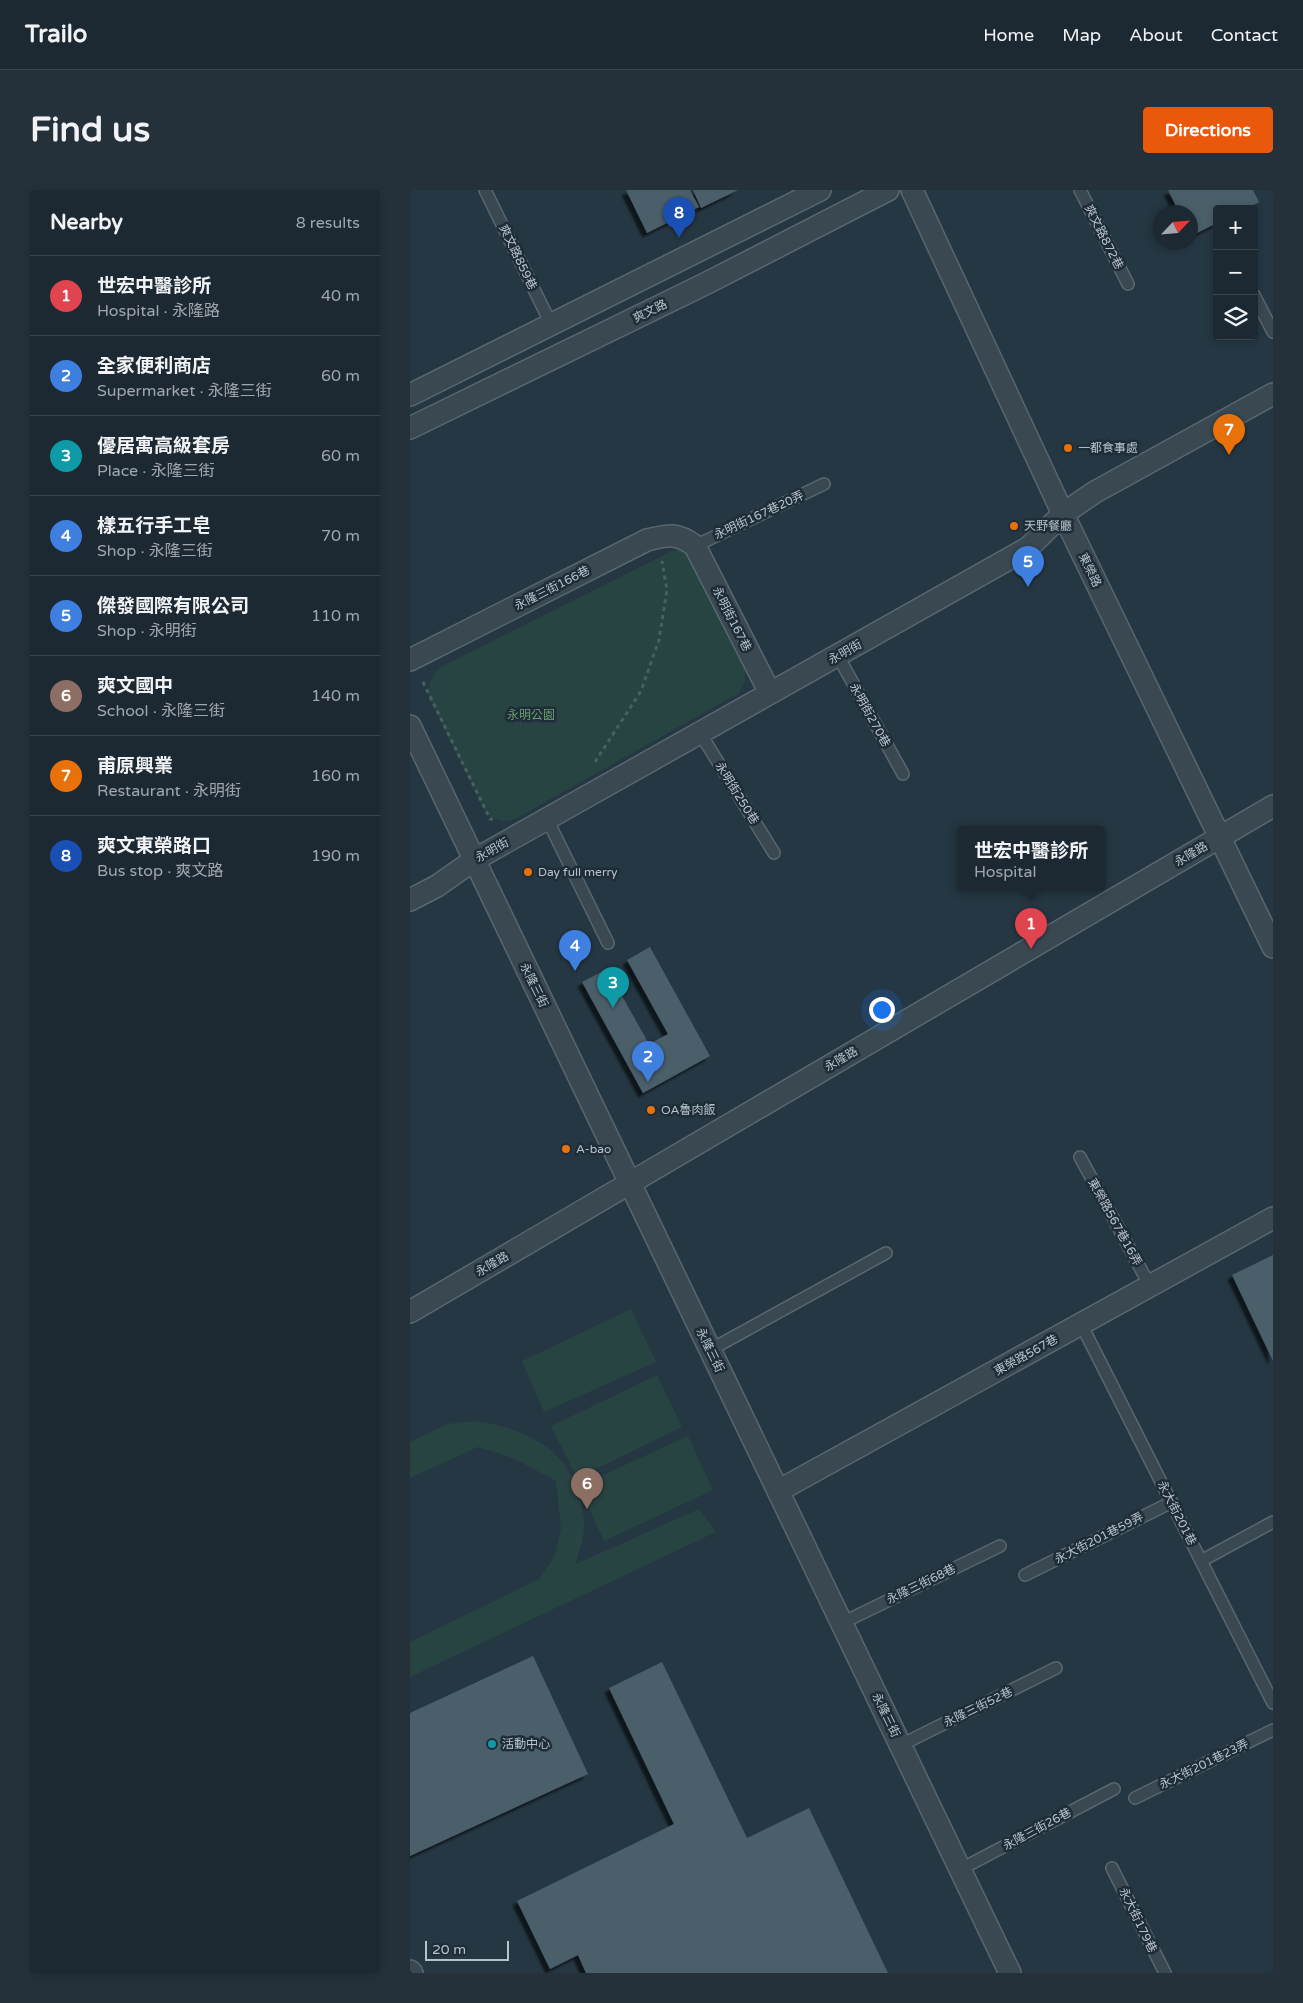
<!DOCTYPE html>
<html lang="en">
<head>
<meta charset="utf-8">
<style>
  :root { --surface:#1c2932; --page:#25313a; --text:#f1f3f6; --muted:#a0a6ac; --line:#3a454d; --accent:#ea580c }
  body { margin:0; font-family:"Varela Round","Noto Sans TC",sans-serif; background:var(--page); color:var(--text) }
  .controls { position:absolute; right:15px; top:15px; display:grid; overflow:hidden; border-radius:5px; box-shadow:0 2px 8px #0003 }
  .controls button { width:45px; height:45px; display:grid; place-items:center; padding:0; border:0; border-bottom:1px solid var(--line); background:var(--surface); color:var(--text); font:25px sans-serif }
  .compass { position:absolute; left:743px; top:15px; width:45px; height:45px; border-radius:50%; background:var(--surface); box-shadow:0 2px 8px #0003; rotate:64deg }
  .scale { position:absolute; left:15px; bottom:12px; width:84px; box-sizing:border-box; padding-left:5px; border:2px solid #b7c3cc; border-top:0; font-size:14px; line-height:18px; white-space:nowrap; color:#b7c3cc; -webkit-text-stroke:4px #1e2d38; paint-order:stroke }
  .you { position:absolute; left:471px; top:819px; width:18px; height:18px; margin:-12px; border:4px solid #fff; border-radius:50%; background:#1a73e8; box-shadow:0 0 0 8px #1a73e833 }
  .badge { display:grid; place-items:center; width:32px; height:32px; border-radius:50%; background:var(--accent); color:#fff; font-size:16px; font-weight:700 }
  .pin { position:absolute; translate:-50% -41px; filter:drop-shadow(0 1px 2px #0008) }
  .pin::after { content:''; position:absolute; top:26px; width:18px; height:15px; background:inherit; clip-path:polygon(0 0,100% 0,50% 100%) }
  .popup { position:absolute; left:547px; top:636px; width:148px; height:65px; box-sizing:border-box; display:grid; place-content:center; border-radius:5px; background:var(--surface); filter:drop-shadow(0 1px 4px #0005); font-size:16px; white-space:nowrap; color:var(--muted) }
  .popup b { font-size:19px; color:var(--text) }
  .popup::after { content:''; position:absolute; left:50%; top:100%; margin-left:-10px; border:10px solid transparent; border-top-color:var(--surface) }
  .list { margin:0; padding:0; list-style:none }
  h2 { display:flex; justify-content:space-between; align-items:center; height:65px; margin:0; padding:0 20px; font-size:21px }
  h2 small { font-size:16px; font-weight:400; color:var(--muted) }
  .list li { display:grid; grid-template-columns:32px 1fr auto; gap:15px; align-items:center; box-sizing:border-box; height:80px; padding:0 20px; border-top:1px solid var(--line) }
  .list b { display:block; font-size:19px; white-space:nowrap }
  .list p { margin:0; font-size:16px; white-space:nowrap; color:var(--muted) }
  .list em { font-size:16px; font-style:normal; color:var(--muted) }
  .icon { flex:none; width:28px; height:28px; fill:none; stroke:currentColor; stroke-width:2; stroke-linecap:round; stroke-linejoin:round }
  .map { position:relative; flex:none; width:863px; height:1783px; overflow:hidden; border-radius:5px }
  header { display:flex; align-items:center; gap:30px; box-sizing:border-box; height:70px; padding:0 25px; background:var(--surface); border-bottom:1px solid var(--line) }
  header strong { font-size:24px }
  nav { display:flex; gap:28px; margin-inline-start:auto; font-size:18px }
  .intro { display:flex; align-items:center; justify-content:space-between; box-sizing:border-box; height:120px; padding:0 30px }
  h1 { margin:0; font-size:35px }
  .button { padding:12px 22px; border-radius:5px; background:var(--accent); color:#fff; font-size:18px; font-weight:700 }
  main { display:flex; gap:30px; padding:0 30px }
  aside { flex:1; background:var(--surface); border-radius:5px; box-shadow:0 2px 8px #0003 }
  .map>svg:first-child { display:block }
</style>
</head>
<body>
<header>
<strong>Trailo</strong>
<nav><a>Home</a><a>Map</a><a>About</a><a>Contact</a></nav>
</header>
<div class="intro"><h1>Find us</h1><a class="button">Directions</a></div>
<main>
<aside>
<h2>Nearby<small>8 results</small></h2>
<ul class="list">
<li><span class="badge" style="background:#e0444e">1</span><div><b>世宏中醫診所</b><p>Hospital · 永隆路</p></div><em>40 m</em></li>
<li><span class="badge" style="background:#3f7fe0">2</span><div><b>全家便利商店</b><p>Supermarket · 永隆三街</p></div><em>60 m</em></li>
<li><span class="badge" style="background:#0f9aa8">3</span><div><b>優居寓高級套房</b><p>Place · 永隆三街</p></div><em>60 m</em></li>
<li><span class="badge" style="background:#3f7fe0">4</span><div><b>樣五行手工皂</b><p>Shop · 永隆三街</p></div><em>70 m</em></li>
<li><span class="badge" style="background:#3f7fe0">5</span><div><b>傑發國際有限公司</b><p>Shop · 永明街</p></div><em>110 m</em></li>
<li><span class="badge" style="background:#8d6e63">6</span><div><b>爽文國中</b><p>School · 永隆三街</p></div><em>140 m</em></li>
<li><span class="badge" style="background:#e8710a">7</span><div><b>甫原興業</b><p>Restaurant · 永明街</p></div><em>160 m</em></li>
<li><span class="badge" style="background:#1a4fb4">8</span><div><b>爽文東榮路口</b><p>Bus stop · 爽文路</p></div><em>190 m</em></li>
</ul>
</aside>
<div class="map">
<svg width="863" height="1783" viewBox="0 0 863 1783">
  <defs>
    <filter id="shadow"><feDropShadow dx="-4.5" dy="4.5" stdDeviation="1" flood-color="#0009"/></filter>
  </defs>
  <rect width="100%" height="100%" fill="#253743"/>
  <path fill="#274442" d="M270 360 278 366 286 375 335 477V491L329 503 105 629C93 633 83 631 75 621L19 508C19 494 20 486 31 477L262 361Z
    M221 1119 246 1172 134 1222 112 1171Z
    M247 1185 272 1237 167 1288 141 1236Z
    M64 1231C123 1239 168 1264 174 1329 176 1344 169 1360 166 1374L289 1319 306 1342 0 1487V1452L129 1389 145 1366 151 1339 146 1291 103 1268 68 1257 0 1288V1252L37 1234Z
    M278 1246 303 1300 194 1351 169 1296Z"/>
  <path fill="#4b5f6b" filter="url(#shadow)" d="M216 0H280L289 17 237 43Z
    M283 0H328L291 18Z
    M758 0H843L849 12 836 19H807V33L781 46V22H769Z
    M240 757 300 866 233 903 172 792 197 779 239 854 258 844 217 770Z
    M863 1065V1171L822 1085Z
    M123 1466 178 1584 0 1666V1523Z
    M252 1472 337 1648 399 1618 478 1783H176L168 1765 140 1779 107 1711 264 1634 199 1498Z"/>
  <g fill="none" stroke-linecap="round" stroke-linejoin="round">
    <g stroke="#586670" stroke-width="14">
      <path id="service" d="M75 0 141 134
        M670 0 718 94
        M844 105 863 142
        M285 356 414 294
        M428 466 493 584
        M290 543 364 663
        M137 629 198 753
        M670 967 740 1096
        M671 1134 863 1513
        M300 1160 476 1063
        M791 1371 863 1332
        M615 1385 762 1312
        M432 1433 590 1356
        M491 1555 646 1478
        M725 1608 863 1540
        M702 1678 755 1783
        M551 1679 704 1599"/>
    </g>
    <g stroke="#586670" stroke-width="24">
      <path id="minor" d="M502 0 653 324 863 757
        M0 205 410 0
        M0 238 295 94 478 0
        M0 470 237 350C258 345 267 342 285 356L360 503
        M0 536 600 1783
        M0 710 27 696 64 670 618 358 653 324 685 302 863 204
        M0 1122 863 616
        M368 1301 863 1028
        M0 1781 2 1783"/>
    </g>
    <path stroke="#486160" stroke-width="3" stroke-dasharray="4 4" stroke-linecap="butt" d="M13 492 80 629H83
      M185 572 231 501 249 450 257 400 252 371"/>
    <use href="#service" stroke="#3a4852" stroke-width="11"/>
    <use href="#minor" stroke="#3a4852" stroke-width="21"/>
  </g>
  <g fill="#e8710a" stroke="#1e2d38" stroke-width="2">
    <circle cx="658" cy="258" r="5"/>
    <circle cx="604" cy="336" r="5"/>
    <circle cx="118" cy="682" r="5"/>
    <circle cx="241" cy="920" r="5"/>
    <circle cx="156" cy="959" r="5"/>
  </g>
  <circle fill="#0f9aa8" stroke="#1e2d38" stroke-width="2" cx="82" cy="1554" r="5"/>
  <g text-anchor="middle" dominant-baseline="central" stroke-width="5" stroke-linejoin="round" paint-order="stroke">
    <g font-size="12" fill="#b7c3cc" stroke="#1e2d38">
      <text transform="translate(694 47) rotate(63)">爽文路872巷</text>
      <text transform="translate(108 67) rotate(64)">爽文路859巷</text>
      <text transform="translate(240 121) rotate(-26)">爽文路</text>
      <text transform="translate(349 325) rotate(-25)">永明街167巷20弄</text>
      <text transform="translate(680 380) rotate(64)">東榮路</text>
      <text transform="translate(142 398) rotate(-27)">永隆三街166巷</text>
      <text transform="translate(322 429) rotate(63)">永明街167巷</text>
      <text transform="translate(435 462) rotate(-29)">永明街</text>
      <text transform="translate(460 525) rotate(61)">永明街270巷</text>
      <text transform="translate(327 603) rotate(58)">永明街250巷</text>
      <text transform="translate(82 660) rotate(-29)">永明街</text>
      <text transform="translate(781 664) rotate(-30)">永隆路</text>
      <text transform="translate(124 795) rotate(64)">永隆三街</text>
      <text transform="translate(431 869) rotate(-30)">永隆路</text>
      <text transform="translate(705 1032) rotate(61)">東榮路567巷16弄</text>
      <text transform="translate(82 1074) rotate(-30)">永隆路</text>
      <text transform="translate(300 1160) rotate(64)">永隆三街</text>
      <text transform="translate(616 1165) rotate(-29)">東榮路567巷</text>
      <text transform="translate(767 1323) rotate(63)">永大街201巷</text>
      <text transform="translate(689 1348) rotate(-27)">永大街201巷59弄</text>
      <text transform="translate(511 1394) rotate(-26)">永隆三街68巷</text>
      <text transform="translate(568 1517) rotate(-26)">永隆三街52巷</text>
      <text transform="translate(476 1525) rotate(64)">永隆三街</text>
      <text transform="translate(794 1574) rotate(-26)">永大街201巷23弄</text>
      <text transform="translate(627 1639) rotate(-28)">永隆三街26巷</text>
      <text transform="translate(728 1730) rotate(64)">永大街179巷</text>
    </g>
    <g font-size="12" fill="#b7c3cc" stroke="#1e2d38" text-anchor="start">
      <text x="668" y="258">一都食事處</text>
      <text x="614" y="336">天野餐廳</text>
      <text x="128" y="682">Day full merry</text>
      <text x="251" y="920">OA魯肉飯</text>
      <text x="166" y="959">A-bao</text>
      <text x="92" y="1554">活動中心</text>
    </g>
    <g font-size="12" fill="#6d9e70" stroke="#1e2d38">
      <text x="121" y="525">永明公園</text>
    </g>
  </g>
</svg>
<div class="controls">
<button>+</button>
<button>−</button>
<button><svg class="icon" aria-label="layers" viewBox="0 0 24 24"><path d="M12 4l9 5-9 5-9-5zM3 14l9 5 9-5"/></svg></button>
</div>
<svg class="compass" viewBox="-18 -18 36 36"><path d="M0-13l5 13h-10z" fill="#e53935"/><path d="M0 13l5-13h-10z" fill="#a0a6ac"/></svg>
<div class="scale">20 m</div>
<div class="you"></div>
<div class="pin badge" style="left:621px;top:759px;background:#e0444e">1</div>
<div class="popup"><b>世宏中醫診所</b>Hospital</div>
<div class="pin badge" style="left:238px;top:892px;background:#3f7fe0">2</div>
<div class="pin badge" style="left:203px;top:818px;background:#0f9aa8">3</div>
<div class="pin badge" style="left:165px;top:781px;background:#3f7fe0">4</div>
<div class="pin badge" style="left:618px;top:397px;background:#3f7fe0">5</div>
<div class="pin badge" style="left:177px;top:1319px;background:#8d6e63">6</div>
<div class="pin badge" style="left:819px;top:265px;background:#e8710a">7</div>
<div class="pin badge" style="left:269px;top:48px;background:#1a4fb4">8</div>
</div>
</main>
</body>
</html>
